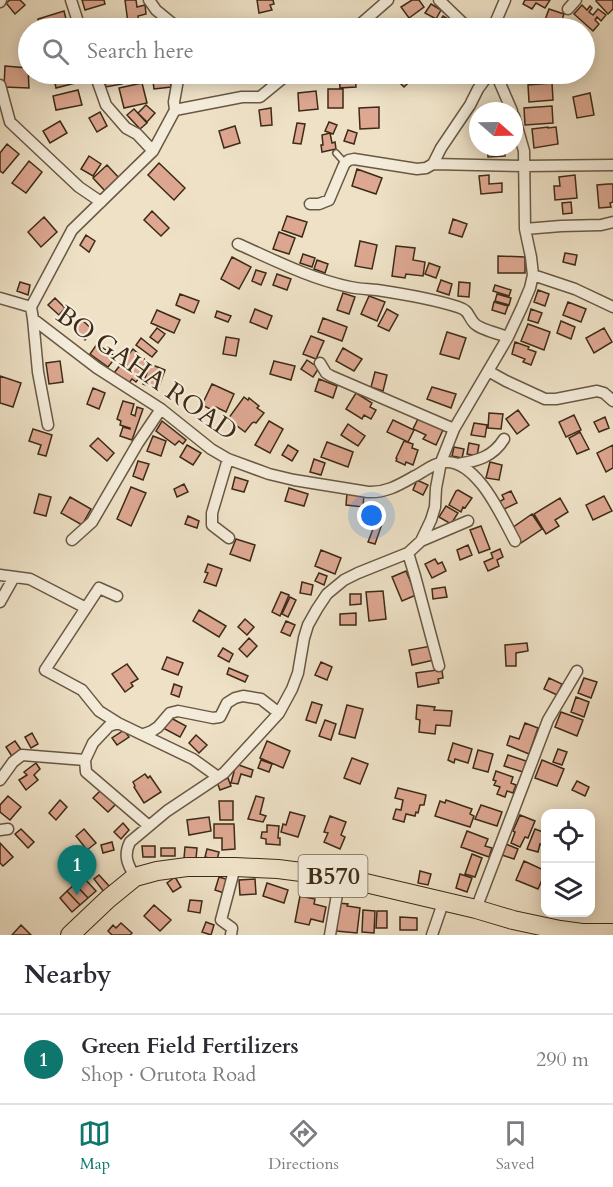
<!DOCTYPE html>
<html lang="en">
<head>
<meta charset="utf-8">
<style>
  :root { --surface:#fff; --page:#f2f2f3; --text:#2b2b33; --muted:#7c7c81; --line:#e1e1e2; --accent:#0f766e }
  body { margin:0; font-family:Cardo,serif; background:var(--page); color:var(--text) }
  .controls { position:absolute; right:18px; bottom:18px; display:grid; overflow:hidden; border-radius:12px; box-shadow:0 3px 15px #0003 }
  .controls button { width:54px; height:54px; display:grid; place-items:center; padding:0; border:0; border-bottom:2px solid var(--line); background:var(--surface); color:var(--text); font:30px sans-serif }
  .compass { position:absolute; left:469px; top:102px; width:54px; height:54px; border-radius:50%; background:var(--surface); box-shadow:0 3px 15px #0003; rotate:110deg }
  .you { position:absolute; left:372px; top:516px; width:21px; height:21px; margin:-15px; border:4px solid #fff; border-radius:50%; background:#1a73e8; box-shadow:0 0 0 9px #1a73e833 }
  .badge { display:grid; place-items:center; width:39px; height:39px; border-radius:50%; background:var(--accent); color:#fff; font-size:20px; font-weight:700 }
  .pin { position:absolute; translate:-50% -50px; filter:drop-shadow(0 2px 3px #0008) }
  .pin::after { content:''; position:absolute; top:32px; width:21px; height:18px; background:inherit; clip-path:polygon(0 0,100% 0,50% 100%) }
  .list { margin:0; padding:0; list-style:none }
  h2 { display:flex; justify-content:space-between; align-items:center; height:78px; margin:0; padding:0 24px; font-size:26px }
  h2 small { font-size:20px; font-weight:400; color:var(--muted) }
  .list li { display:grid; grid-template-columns:39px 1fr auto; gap:18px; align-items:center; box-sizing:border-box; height:90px; padding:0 24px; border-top:2px solid var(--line) }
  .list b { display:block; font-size:22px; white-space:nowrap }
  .list p { margin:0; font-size:20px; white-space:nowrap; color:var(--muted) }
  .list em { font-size:20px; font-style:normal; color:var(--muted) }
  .icon { flex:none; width:33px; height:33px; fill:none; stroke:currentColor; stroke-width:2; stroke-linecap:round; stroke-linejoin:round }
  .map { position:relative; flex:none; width:613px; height:935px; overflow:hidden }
  .search { position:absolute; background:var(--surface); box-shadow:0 3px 15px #0003; left:18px; right:18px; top:18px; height:66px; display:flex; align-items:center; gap:15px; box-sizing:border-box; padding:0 21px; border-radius:33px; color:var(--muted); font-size:22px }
  .sheet { height:168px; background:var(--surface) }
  nav { display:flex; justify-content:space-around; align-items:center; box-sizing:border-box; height:84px; border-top:2px solid var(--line); background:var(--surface); font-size:16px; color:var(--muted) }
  nav a { display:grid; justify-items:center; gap:3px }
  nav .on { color:var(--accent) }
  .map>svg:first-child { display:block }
</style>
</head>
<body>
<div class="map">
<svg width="613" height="935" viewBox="0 0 613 935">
  <rect width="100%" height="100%" fill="#eee1c6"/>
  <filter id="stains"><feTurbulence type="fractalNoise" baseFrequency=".00333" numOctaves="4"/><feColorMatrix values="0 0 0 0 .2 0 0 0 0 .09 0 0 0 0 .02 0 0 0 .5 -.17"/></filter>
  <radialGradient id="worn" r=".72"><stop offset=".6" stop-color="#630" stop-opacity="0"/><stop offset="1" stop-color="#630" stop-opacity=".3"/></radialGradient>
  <path fill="#dda791" stroke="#3d2b17" stroke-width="1.5" d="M10 0H20L25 5 15 14 6 3Z
    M82 0H104L105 4 85 10Z
    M125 0H136L137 7 145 5 146 14 138 16 139 22 128 23Z
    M257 0H273L274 4 270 5 272 10 259 13Z
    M412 0H419L424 7 409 18 401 7Z
    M525 0H550L545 8 536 3 532 9 523 4Z
    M597 0H613V9L608 14 596 1Z
    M431 4 441 10 436 19 425 13Z
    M582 5 587 10 590 6 592 8 589 12 593 15 598 9 606 15 601 21 597 17 595 20 599 24 593 31 574 14Z
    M549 9 564 14 562 20 567 22 564 28H545L548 21 545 20Z
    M64 11 68 27 63 28H40L38 19Z
    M443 16 456 24 454 28H442L437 26Z
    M5 66 28 68 29 88 4 87Z
    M53 74H82L83 81 56 88Z
    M103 74H120L122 84 106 87Z
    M152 74H169L171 87 154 89Z
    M339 74H355L356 87 340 88Z
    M406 74H418L404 87 398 81Z
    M142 83 147 103 124 108 119 88Z
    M552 83 553 100 529 102 528 85Z
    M328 89H343V108H328Z
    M78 90 82 105 56 110 53 96Z
    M316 91 318 109 299 111 298 93Z
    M590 93 594 115 577 118 573 97Z
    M146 105 155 113 147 122 138 113Z
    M552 106 553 123 525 125 524 108Z
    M379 107V128L360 129 359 108Z
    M271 108 272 125 261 126 259 110Z
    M134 109 147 123 140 129 127 115Z
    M100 112 107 126 97 132 89 118Z
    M60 121 67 133 50 143 43 131Z
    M329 122 337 125 333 134 325 131Z
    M297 123 305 124 301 144 293 143Z
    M235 126 240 143 224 148 219 131Z
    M548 127V128L556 127 558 144 534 148 532 129Z
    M348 130 357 133 354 144 344 141Z
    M330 133 332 143 335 142 336 149 322 152 321 145H323L322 135Z
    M7 144 19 154 3 173 0 171V153Z
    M487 147 505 148V156L488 157Z
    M89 156 101 164 93 176 81 169Z
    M29 161 42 172 26 193 12 183Z
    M159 163 185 188 174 200 148 175Z
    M107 165 120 179 106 192 93 178Z
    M357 169 382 178 376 194 352 186Z
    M489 175V184L502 183V192L481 194 479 176Z
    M575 175 577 198 555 200 554 186H560L559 177Z
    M608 184H613V202L610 203 611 207 599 208 597 185Z
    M571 202 572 213 563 214 562 203Z
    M152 211 169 228 161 236 144 220Z
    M287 216 307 222 302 237 282 230Z
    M44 217 57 232 41 247 28 232Z
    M453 219 467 224 462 237 449 233Z
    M279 232 295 238 289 254 273 249Z
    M86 235 95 241 89 252 80 245Z
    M360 241 377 245 372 269 355 266Z
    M396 246 415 248 413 260 425 262 423 276 406 274 405 278 392 276Z
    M565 253 577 255 575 265 563 262Z
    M303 254 315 258 312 267 300 263Z
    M498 256 525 257V273H498Z
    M232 257 251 267 239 289 221 279Z
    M317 260 328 264 325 273 314 269Z
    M429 263 440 267 436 278 425 274Z
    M256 270 266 273 261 285 252 281Z
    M277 274 291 279 287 290 273 285Z
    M441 280 452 284 449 295 437 291Z
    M20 282 30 285 28 295 17 291Z
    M459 282 470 283 469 297 458 296Z
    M495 285 511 290 509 296 493 291Z
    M538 290 549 294 545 306 534 302Z
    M343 293 355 297 349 314 337 310Z
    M180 294 199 301 194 313 176 305Z
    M497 294 511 298 509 305 495 301Z
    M369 296 385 302 377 321 361 314Z
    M55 298 65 308 59 315 48 305Z
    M494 302 508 306 505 314 492 310Z
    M568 302 586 309 581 322 563 315Z
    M255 309 272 316 267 329 250 322Z
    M387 309 398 315 389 331 378 326Z
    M531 309 542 313 538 323 528 320Z
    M157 310 180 320 174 333 151 323Z
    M217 311 231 316 228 322 215 317Z
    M323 318 347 327 342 341 318 332Z
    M82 320 93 330 85 340 73 329Z
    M561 321 575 327 571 339 557 333Z
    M528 324 550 332 544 350 521 341Z
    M157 328 165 334 158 343 150 337Z
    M604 328 612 342 594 353 586 338Z
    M447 332 466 338 459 359 440 354Z
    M311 336 324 341 316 359 303 354Z
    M226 337 239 339 236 356 223 354Z
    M141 338 157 351 152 357 136 345Z
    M515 342 529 347 528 349 536 352 531 365 523 362 525 359 512 354Z
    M97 344 116 357 108 367 90 354Z
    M343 348 362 359 354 371 336 361Z
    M133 349 150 364 136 382 132 379 128 384 114 373Z
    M307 360 319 368 313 377 301 369Z
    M60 361 63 382 49 384 46 363Z
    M274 361 295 366 291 380 270 374Z
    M150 364 165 370 158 389 143 384Z
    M375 372 387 375 383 391 371 387Z
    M0 376 21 383 13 407 0 403Z
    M319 379 337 386 333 398 315 391Z
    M212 384 234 394 226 412 216 407 214 411 202 405Z
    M432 387 456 394 451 408 427 399Z
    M93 388 105 393 99 409 87 404Z
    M356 393 372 403 370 407 376 410 371 419 364 415 362 419 346 409Z
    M244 397 248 400 249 398 259 406 257 408 264 413 256 423 254 422 252 423 245 432 228 419Z
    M123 401 134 404 131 414 135 416 137 407 143 409 132 440 120 436 123 427 130 429V428L120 425 121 421 117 419Z
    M518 410 529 425 517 434 506 419Z
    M489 413 503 414 501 429 488 428Z
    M574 415 581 430 566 437 559 422Z
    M605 417 609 428 599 432 594 422Z
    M418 419 443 430 436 445 423 439 426 435 413 429Z
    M393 420 414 430 408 442 387 432Z
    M162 421 186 440 183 444 179 441 175 445 156 431Z
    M269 421 283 429 270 453 255 445Z
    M474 423 487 425 485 437 471 435Z
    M348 424 365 436 358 446 341 435Z
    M33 429 52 435 46 456 38 454 41 445 29 441Z
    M580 432 589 449 577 454 569 438Z
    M153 436 166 441 161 456 147 451Z
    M98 438 114 453 107 461 90 446Z
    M404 441 413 444 412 448 418 450 413 465 406 462 405 465 396 461 397 459 396 458Z
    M327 442 353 452 348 467 321 457Z
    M469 443 479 445 477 456 467 454Z
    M187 445 201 453 193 465 180 457Z
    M288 445 298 451 292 461 282 455Z
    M613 445V468L606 472 597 453Z
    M454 447 464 449 462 458 452 456Z
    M314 459 325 463 321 475 310 472Z
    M138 461 149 464 143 480 133 476Z
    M490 462 502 465 499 480 486 478Z
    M235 477 248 481 244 492 232 489Z
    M417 480 428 485 423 495 413 490Z
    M184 484 188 492 177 497 174 489Z
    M131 487 146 493 131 526 117 519Z
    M289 488 308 494 304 506 285 501Z
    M458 490 472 498 465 508 463 507 461 512 449 505 456 491Z
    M511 491 517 503 502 510 499 502 504 499 502 495Z
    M347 493 364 494 363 507 346 505Z
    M39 494 51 497 46 516 34 513Z
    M604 496 612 511 593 520 586 505Z
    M70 497 91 509 82 525 61 513Z
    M560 498 568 512 555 520 559 526 546 534 534 514Z
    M446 506 458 513 451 524 439 517Z
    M532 514 542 529 521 543 512 528Z
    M188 516 199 521 197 528 185 524Z
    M376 521 382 524 375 544 368 542Z
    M481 526 490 549 479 553 470 530Z
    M236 539 255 545 250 561 230 554Z
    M468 545 472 555 460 560 457 550Z
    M500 549 503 557 497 560 499 566 488 571 484 562 493 558 491 553Z
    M321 550 341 558 335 574 315 566Z
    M435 559 438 564 442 562 446 571 432 578 425 564Z
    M208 564 222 569 216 586 204 582 208 573 205 572Z
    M406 571 416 595 402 601 392 577Z
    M319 573 327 576 324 585 315 581Z
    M302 582 313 585 311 595 300 593Z
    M445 587 447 597 433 599 432 589Z
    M383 591 386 619 369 621 366 592Z
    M281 592 289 595 280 616 272 612Z
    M350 594H361V604L350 605Z
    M290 597 296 600 288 617 282 614Z
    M199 610 226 626 219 637 193 621Z
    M356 613V625H340V614Z
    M245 619 254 627 247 635 238 627Z
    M286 621 295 625 290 636 281 632Z
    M249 638 257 646 247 657 239 649Z
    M527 643 528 651 516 653V666H506L505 645Z
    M431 646 434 660 412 665 409 650Z
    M223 648 233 654 229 662 218 656Z
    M167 657 183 663 178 675 162 669Z
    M321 662 332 667 327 680 315 675Z
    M127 664 138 679 131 683 133 686 125 692 112 674Z
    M229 668 248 676 245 682 227 674Z
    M437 670V671H442L443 678 438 679 439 683 418 687 416 673Z
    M549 678 562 684 557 695 544 689Z
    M584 678 597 682 591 698 578 693Z
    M174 684 182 687 179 697 171 694Z
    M576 697 589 702 584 717 571 712Z
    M312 702 322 705 316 723 306 720Z
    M347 705 363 709 355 738 339 734Z
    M417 705 435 707 434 710 452 711 450 726 436 725 435 734 419 732 420 720 416 719Z
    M561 712 583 720 577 736 555 727Z
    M169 717 186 726 180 737 163 728Z
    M325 720 336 724 331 740 319 736Z
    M525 723 538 728 529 754 507 745 510 736 519 739Z
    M124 730 129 737 117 745 112 738Z
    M32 733 38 744 31 748 25 737Z
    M196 735 207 745 199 753 189 743Z
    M15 741 22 751 13 758 6 747Z
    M267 741 290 751 283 768 260 758Z
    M453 743 472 749 468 763 455 759 454 763 448 760Z
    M558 749 567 752 562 765 553 762Z
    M478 750 493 754 488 772 473 768Z
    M508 755 526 761 523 772 504 766Z
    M352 758 368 764 360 784 344 778Z
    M261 760 272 764 269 772 258 768Z
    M542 760 564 769 557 786 535 778Z
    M36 763 40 769 34 775 38 780 26 790 19 780 27 775 24 772Z
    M236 764 253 770 251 777 241 774 238 784 231 783Z
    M496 771 513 777 511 783 516 785 513 793 507 791 505 797 497 794 500 787 494 785 496 781 493 780Z
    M145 774 148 778 150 776 161 792 144 803 134 787 135 786 133 782Z
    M228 778 231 786 220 790 217 782Z
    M577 781 589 787 585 796 572 790Z
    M398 788 426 795 424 805H420L418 813 416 812 415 816 406 814 404 822 393 819 396 809 401 810 403 800 395 798Z
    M102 789 117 803 108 812 93 798Z
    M8 796 21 807 10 820 0 812V805Z
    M256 796 264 798 260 814 266 816 263 822 248 819Z
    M60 800 67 807 56 820 49 813Z
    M446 800 472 809 470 814 474 816 470 827 435 816 440 801 445 803Z
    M219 801H233V820H220Z
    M481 805 502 812 497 826 475 819Z
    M290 812 305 816 298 837 281 832 283 824 286 825Z
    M520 815 535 821 528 838 525 837 520 847 511 843 515 832 513 831Z
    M330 816 346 822 341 835 345 837 340 849 324 842 328 833 324 832Z
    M209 817 211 831 189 835 187 820Z
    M123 823 129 830 121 839 114 832Z
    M214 824H234L235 849 222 850V838H214Z
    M267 825 279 826 278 838H280V845L267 844H266V839L261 838 262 832H267Z
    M21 829 34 842 28 848 15 834Z
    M84 829 96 843 87 850 76 836Z
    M535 829 546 833 545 846 540 844 538 852 527 849Z
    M467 831 488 839 485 846 492 848 489 857 461 847Z
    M112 842 114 850 103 853 101 845Z
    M0 843 13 857 3 866 0 863Z
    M506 844 518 849 514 859 502 855Z
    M142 846H155V857H143Z
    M185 847 197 848 196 859 184 858Z
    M161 848H175V856H161Z
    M207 849 219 852 217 860 205 857Z
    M472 854 482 858 475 877 465 874Z
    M524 861 546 871 538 889 516 880Z
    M420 871 431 874 428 885 418 883Z
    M460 874 472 878 467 892 456 888Z
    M99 875 110 887 104 892 94 879Z
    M83 877 96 891 88 898 75 884Z
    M175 877 181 887 173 892 167 883Z
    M219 877 229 880 224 893 215 890Z
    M255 879 256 894 240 895 239 880Z
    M304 881 315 884 313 893 302 889Z
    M267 883 288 890 284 903 263 896Z
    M75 884 88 898 80 905 67 891Z
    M321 886 332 888 330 897 319 895Z
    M67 891 80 905 72 912 60 898Z
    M300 896 315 899 314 904 326 907 323 922 311 919 309 925 295 922Z
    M190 900 202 901 200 913 188 911Z
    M338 903 348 904 347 906 360 908 357 933 336 931Z
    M154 905 171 920 160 931 144 916Z
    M363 910 375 911 374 933 362 932Z
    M377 911H387V928H376Z
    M400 917 417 918V930H400Z
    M206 922 214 925 211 935 202 932Z
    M121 923 132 933 130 935H112L108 931 113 925 116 928Z
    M21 925 31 935H12Z"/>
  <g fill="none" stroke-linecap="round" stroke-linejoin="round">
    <g stroke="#695843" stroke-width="8">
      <path id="lane" d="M336 153 345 163"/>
    </g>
    <g stroke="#695843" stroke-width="13">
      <path id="street" d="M71 0 80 28
        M149 0 156 10 178 28
        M439 0 468 28
        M0 2 1 0
        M568 9 576 0
        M356 28 388 0
        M493 28 505 0
        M95 74 106 105 126 128 137 134 153 151
        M496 74 512 111
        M0 85 10 122 79 187 101 202
        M175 110 174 102 179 74
        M433 164 525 166 613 165
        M310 204H319L329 200 343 167 345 163 349 160 354 159 417 169 426 168 433 164 441 148 470 105 478 89 489 74
        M525 229 561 226 601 225 613 222
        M238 244C274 260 311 279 350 287 359 289 368 289 377 290 404 294 433 299 458 307 470 311 467 315 474 323 479 329 499 334 508 337
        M533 275 575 289 613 307
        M0 298 31 307
        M33 319 97 368 161 409 211 449 228 459 269 474 294 480 368 492C386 493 399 485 415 476 423 472 434 463 444 462 477 459 502 517 515 541
        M320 363 326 373 331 376 454 429
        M488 371 506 381 545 399H556L597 391 604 393 613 401
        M48 425 38 372 33 319 31 307 72 230 153 151 175 110 242 97H260L288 74
        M228 459 212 513V525L229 538
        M458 464C477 461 493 457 504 439
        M72 540 92 522 138 443 161 409
        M421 541 468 521
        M408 553 415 576 439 666
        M0 575 30 579 86 608
        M117 596 99 588 45 670 82 690 99 711 118 723 193 759 218 777
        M0 602 14 577
        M118 723 109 726 93 743 85 760 86 772 149 826
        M144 734 152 731 158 727 170 713 178 711 213 718 220 717 227 703 235 698 243 696 261 699 279 713
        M0 780 13 762 22 755 85 760
        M0 830 8 829
        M135 877C128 865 123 856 130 842L167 811 224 773 279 713 292 689 298 673 304 638 308 625 317 609 327 594 344 580 358 573 408 553 421 541 431 520 435 507 436 488 441 462 454 429 508 337 522 307 530 288 533 275 531 257 525 229 524 151 514 116
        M476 909 548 720 577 671
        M231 935 232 928 221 920 235 867
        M330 935 340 877
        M432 935 443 903"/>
    </g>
    <g stroke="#3d2b17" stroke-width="20">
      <path id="primary" d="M70 935 108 899 135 877 157 871 187 867H235L278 869 340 877 476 909 513 920 560 930 582 933H613"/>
    </g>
    <use href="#lane" stroke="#f4ecda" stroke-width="5"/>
    <use href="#street" stroke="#f4ecda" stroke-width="10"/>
    <use href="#primary" stroke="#eee1c6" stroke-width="18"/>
  </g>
  <g text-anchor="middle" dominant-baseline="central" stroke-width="4.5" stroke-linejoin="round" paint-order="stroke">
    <rect fill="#f4ecda" stroke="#746552" stroke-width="1.5" x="298.5" y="855" width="69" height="42" rx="4.5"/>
    <g font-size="24" font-weight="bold" fill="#3d2b17">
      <text x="333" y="876">B570</text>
    </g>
    <g font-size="26" fill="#3d2b17" stroke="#f4ecda">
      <text transform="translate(147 373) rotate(35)">BO GAHA ROAD</text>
    </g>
  </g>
  <rect width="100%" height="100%" filter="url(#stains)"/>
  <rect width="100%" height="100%" fill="url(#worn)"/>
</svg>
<div class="controls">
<button><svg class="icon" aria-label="locate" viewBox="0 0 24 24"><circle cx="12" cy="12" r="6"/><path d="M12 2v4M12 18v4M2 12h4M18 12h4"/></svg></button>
<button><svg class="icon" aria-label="layers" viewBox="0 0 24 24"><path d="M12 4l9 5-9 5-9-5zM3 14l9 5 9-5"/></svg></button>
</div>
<svg class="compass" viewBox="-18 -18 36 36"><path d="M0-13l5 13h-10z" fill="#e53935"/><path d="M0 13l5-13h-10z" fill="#7c7c81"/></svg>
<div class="you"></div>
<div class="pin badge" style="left:77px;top:895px">1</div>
<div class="search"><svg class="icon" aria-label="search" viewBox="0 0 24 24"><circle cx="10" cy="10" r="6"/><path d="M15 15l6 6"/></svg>Search here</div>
</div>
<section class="sheet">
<h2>Nearby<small></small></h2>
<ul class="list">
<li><span class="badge">1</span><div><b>Green Field Fertilizers</b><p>Shop · Orutota Road</p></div><em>290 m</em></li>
</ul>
</section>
<nav>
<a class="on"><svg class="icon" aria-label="map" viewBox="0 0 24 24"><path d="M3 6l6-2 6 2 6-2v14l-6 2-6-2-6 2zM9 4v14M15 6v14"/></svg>Map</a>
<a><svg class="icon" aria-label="directions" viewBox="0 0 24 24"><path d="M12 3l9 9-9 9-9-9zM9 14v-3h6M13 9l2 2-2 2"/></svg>Directions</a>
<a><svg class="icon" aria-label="saved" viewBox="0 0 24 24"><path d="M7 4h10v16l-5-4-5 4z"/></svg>Saved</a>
</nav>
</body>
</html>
